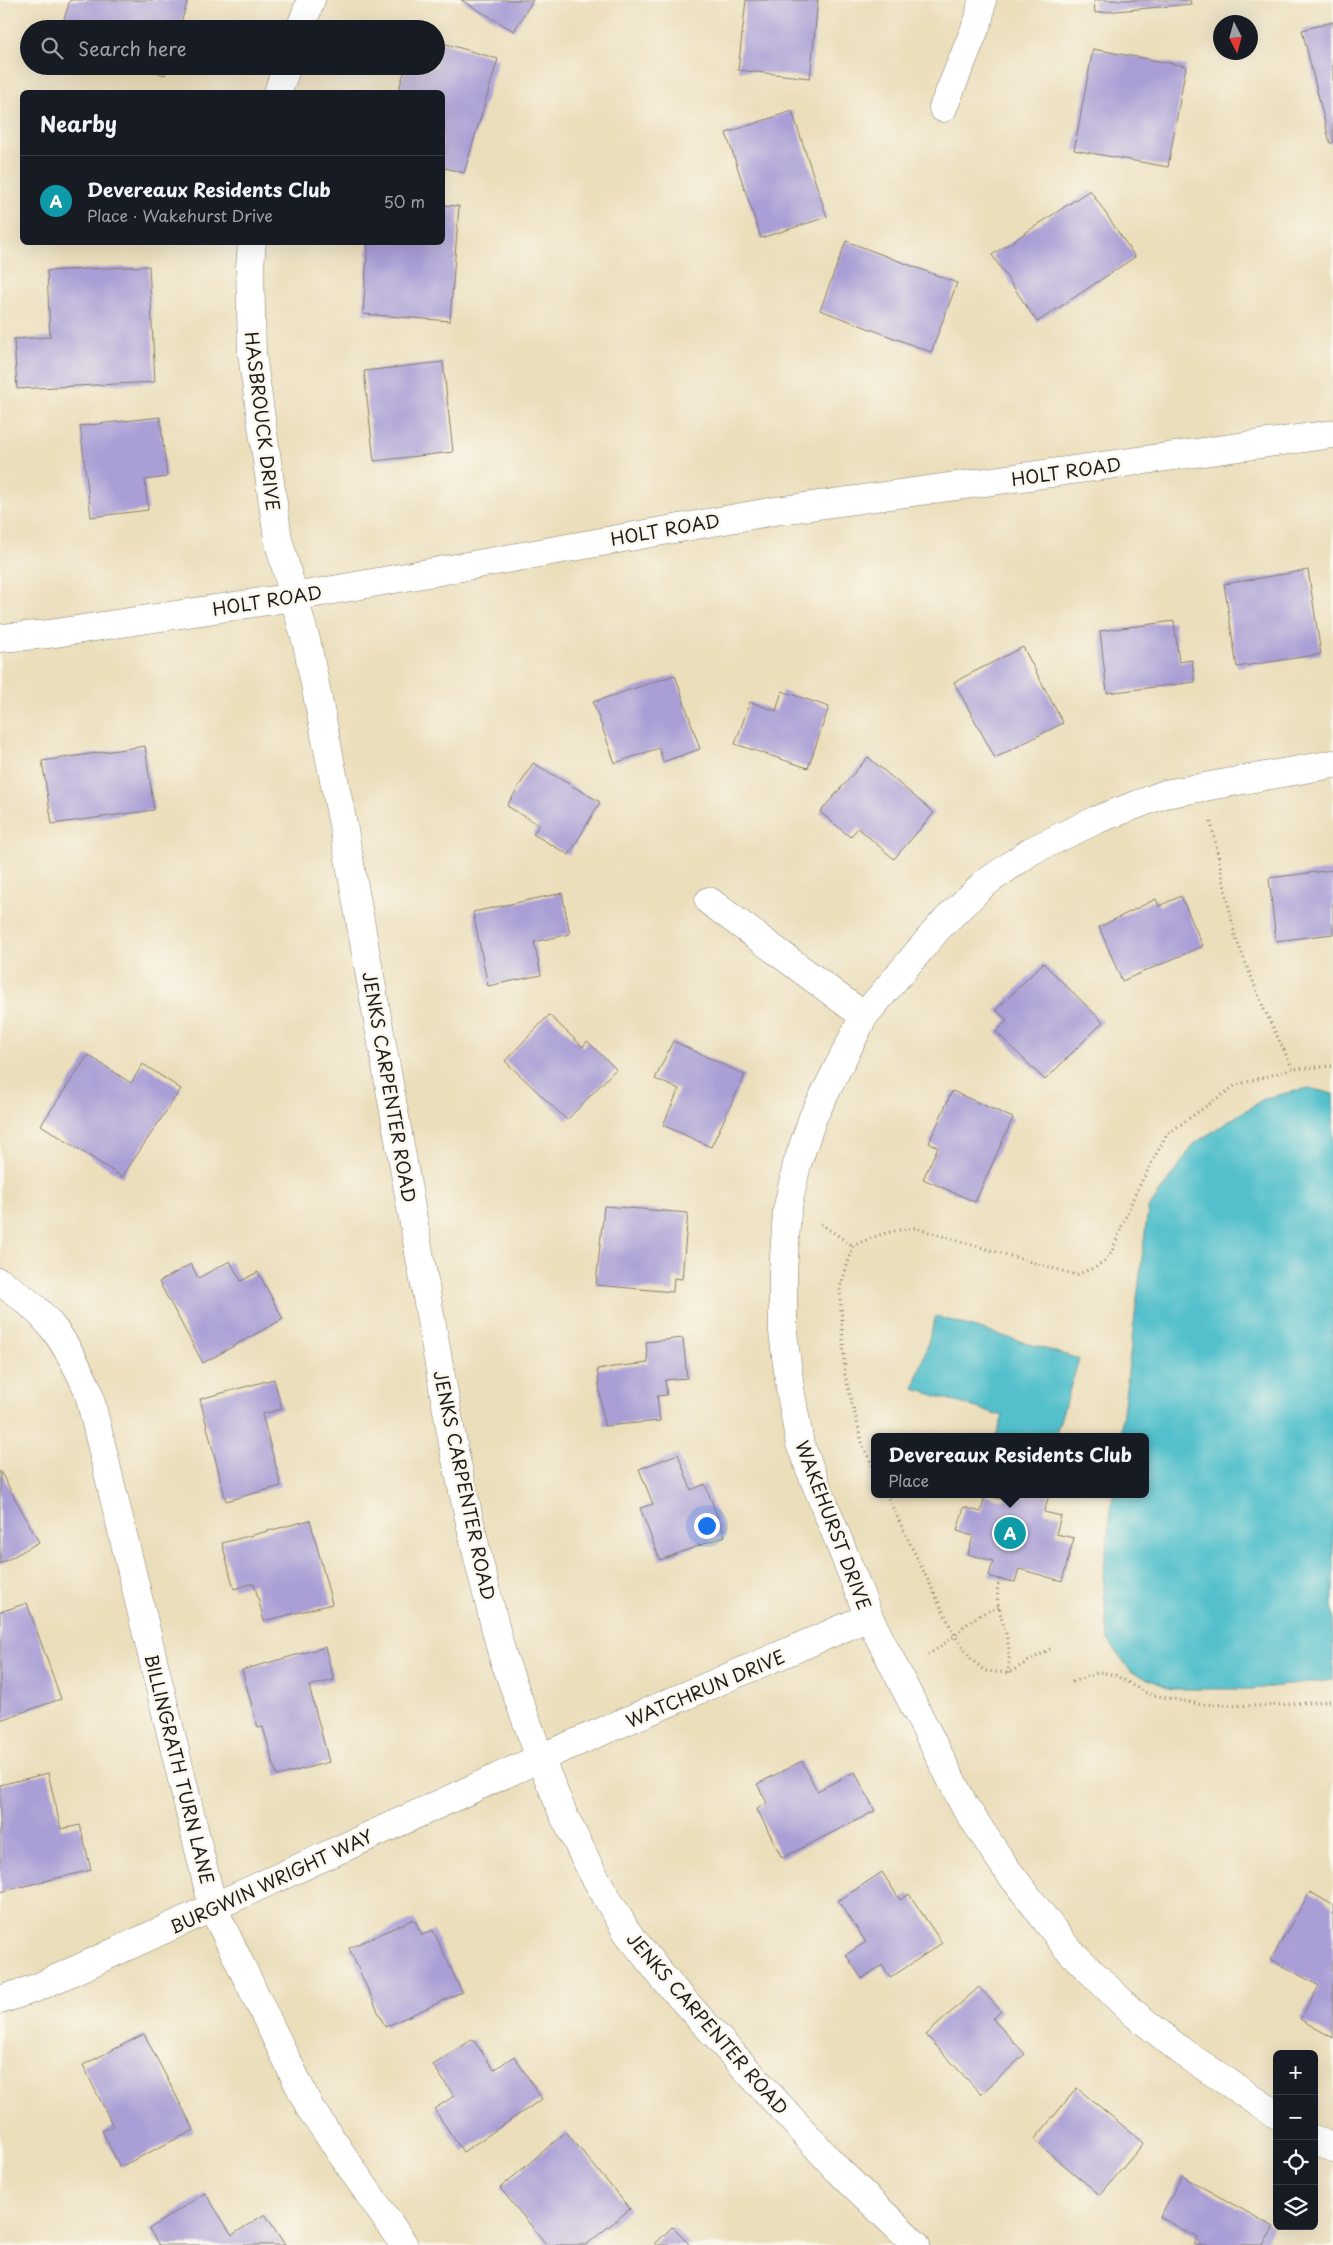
<!DOCTYPE html>
<html lang="en">
<head>
<meta charset="utf-8">
<style>
  :root { --surface:#171b24; --page:#20242c; --text:#f1f3f6; --muted:#9ea1a6; --line:#363941; --accent:#1f6fb2 }
  body { margin:0; font-family:"Playpen Sans",sans-serif; background:var(--page); color:var(--text) }
  .controls { position:absolute; right:15px; bottom:15px; display:grid; overflow:hidden; border-radius:8px; box-shadow:0 5px 20px #0002 }
  .controls button { width:45px; height:45px; display:grid; place-items:center; padding:0; border:0; border-bottom:1px solid var(--line); background:var(--surface); color:var(--text); font:25px sans-serif }
  .compass { position:absolute; left:1213px; top:15px; width:45px; height:45px; border-radius:50%; background:var(--surface); box-shadow:0 5px 20px #0002; rotate:174deg }
  .you { position:absolute; left:706px; top:1525px; width:18px; height:18px; margin:-12px; border:4px solid #fff; border-radius:50%; background:#1a73e8; box-shadow:0 0 0 8px #1a73e833 }
  .badge { display:grid; place-items:center; width:32px; height:32px; border-radius:50%; background:var(--accent); color:#fff; font-size:16px; font-weight:700 }
  .pin { position:absolute; translate:-50% -50%; border:2px solid #fff; box-shadow:0 1px 5px #0006 }
  .popup { position:absolute; left:871px; top:1433px; width:278px; height:65px; box-sizing:border-box; display:grid; place-content:center; border-radius:8px; background:var(--surface); filter:drop-shadow(0 1px 4px #0005); font-size:16px; white-space:nowrap; color:var(--muted) }
  .popup b { font-size:19px; color:var(--text) }
  .popup::after { content:''; position:absolute; left:50%; top:100%; margin-left:-10px; border:10px solid transparent; border-top-color:var(--surface) }
  .list { margin:0; padding:0; list-style:none }
  h2 { display:flex; justify-content:space-between; align-items:center; height:65px; margin:0; padding:0 20px; font-size:21px }
  h2 small { font-size:16px; font-weight:400; color:var(--muted) }
  .list li { display:grid; grid-template-columns:32px 1fr auto; gap:15px; align-items:center; box-sizing:border-box; height:90px; padding:0 20px; border-top:1px solid var(--line) }
  .list b { display:block; font-size:19px; white-space:nowrap }
  .list p { margin:0; font-size:16px; white-space:nowrap; color:var(--muted) }
  .list em { font-size:16px; font-style:normal; color:var(--muted) }
  .icon { flex:none; width:28px; height:28px; fill:none; stroke:currentColor; stroke-width:2; stroke-linecap:round; stroke-linejoin:round }
  .map { position:relative; flex:none; width:1333px; height:2245px; overflow:hidden }
  .search { position:absolute; background:var(--surface); box-shadow:0 5px 20px #0002; left:20px; top:20px; width:425px; height:55px; display:flex; align-items:center; gap:12px; box-sizing:border-box; padding:0 18px; border-radius:28px; color:var(--muted); font-size:19px }
  .panel { position:absolute; background:var(--surface); box-shadow:0 5px 20px #0002; left:20px; top:90px; width:425px; height:155px; border-radius:8px }
  .map>svg:first-child { display:block }
</style>
</head>
<body>
<div class="map">
<svg width="1333" height="2245" viewBox="0 0 1333 2245">
  <rect width="100%" height="100%" fill="#fbf7ec"/>
  <filter id="ink" filterUnits="userSpaceOnUse"><feTurbulence type="fractalNoise" baseFrequency=".02" numOctaves="2"/><feDisplacementMap in="SourceGraphic" scale="10" xChannelSelector="R" yChannelSelector="G"/><feConvolveMatrix kernelMatrix="1 2 1 2 8 2 1 2 1" color-interpolation-filters="sRGB"/></filter>
  <filter id="wash" filterUnits="userSpaceOnUse"><feTurbulence type="fractalNoise" baseFrequency=".0096" numOctaves="4" result="noise"/><feDisplacementMap in="SourceGraphic" scale="20" xChannelSelector="R" yChannelSelector="G"/><feGaussianBlur stdDeviation="1.12" result="paint"/><feColorMatrix in="noise" values="0 0 0 0 0 0 0 0 0 0 0 0 0 0 0 0 0 1.4 0 .05"/><feComposite in="paint" operator="in"/></filter>
  <g filter="url(#wash)">
    <rect width="100%" height="100%" fill="#ebdebb"/>
    <path fill="#53c0cc" stroke="#386e74" d="M1309 1088 1333 1094V1680L1253 1689H1172L1131 1672 1108 1640 1103 1576 1113 1494H1145V1437H1120L1148 1209 1195 1143 1265 1098Z
      M936 1316 1079 1359 1055 1437H996L1003 1416 914 1389Z"/>
    <g id="blocks">
      <path fill="#a99ed5" d="M70 0H188L179 29H61Z
        M461 0H533L514 31Z
        M746 0H818L810 78 738 70Z
        M1094 0H1190L1191 4 1095 13Z
        M1333 22V143H1330L1302 30Z
        M436 41 498 59 464 173 442 167V92H398L406 66H436Z
        M1093 49 1186 66 1168 167 1074 150Z
        M137 66H168L165 75Z
        M792 111 827 217 761 238 726 133Z
        M1090 190 1135 257 1037 322 992 255Z
        M442 205 459 206 450 321 363 314 368 242H442Z
        M846 241 957 283 931 352 820 310Z
        M149 266 155 382 17 389 14 339 50 337 47 271Z
        M443 362 453 452 374 461 364 371Z
        M160 417 167 477 145 480 148 510 91 517 80 426Z
        M1308 570 1321 654 1237 667 1224 584Z
        M1174 621 1179 662 1192 660 1195 682 1107 693 1100 631Z
        M1023 647 1063 723 995 758 954 682Z
        M675 675 700 749 663 762 659 748 615 763 593 702Z
        M782 691 829 707 808 768 735 744 750 702 776 711Z
        M145 746 154 810 52 824 42 761Z
        M868 757 934 813 894 859 858 828 850 837 820 812Z
        M533 763 600 802 569 855 533 834 539 825 507 806Z
        M1333 870V934L1276 941 1269 878Z
        M562 893 570 934 534 942 541 975 488 986 473 912Z
        M1181 896 1203 946 1122 981 1099 927 1156 899 1159 906Z
        M1043 963 1103 1022 1045 1080 996 1032 1007 1020 996 1010Z
        M549 1015 583 1047 587 1041 616 1069 567 1120 505 1061Z
        M673 1041 745 1075 711 1147 663 1125 679 1089 655 1079Z
        M88 1055 131 1083 143 1064 181 1089 122 1177 41 1125Z
        M952 1091 1013 1118 975 1202 923 1179 938 1147 929 1143Z
        M604 1206 688 1213 682 1279 674 1278 673 1292 596 1285Z
        M230 1261 241 1281 258 1272 283 1319 203 1363 159 1282 191 1264 198 1278Z
        M683 1338 687 1378 665 1380 667 1395 657 1396 660 1421 604 1426 597 1369 648 1363 646 1342Z
        M274 1379 282 1409 262 1414 281 1486 226 1501 200 1399Z
        M678 1454 691 1490 705 1484 725 1536 660 1560 640 1508 653 1504 639 1469Z
        M0 1471 39 1542 0 1564Z
        M1006 1494 1049 1495 1044 1512 1061 1516 1056 1534 1074 1538 1062 1581 1019 1569 1015 1582 999 1579 989 1576 993 1561 968 1554 973 1536 957 1531 964 1507 981 1512 985 1495 1004 1500Z
        M310 1520 332 1604 264 1621 254 1583 234 1589 222 1543Z
        M27 1603 61 1699 0 1720V1612Z
        M325 1647 334 1680 309 1686 329 1762 277 1776 263 1727 258 1728 242 1670Z
        M802 1761 817 1791 855 1772 875 1811 782 1858 757 1809 767 1803 757 1784Z
        M48 1773 61 1829 80 1825 91 1870 0 1892V1785Z
        M882 1872 900 1900 909 1894 942 1943 890 1978 882 1965 862 1979 846 1955 866 1942 838 1901Z
        M1310 1892 1333 1905V2038L1300 2019 1319 1986 1271 1959Z
        M414 1919 422 1935 433 1930 462 1992 385 2027 349 1948Z
        M979 1987 1001 2011 993 2019 1025 2054 981 2094 926 2035Z
        M144 2034 194 2130 120 2167 102 2131 113 2126 83 2065Z
        M473 2039 494 2070 514 2056 542 2099 463 2152 434 2109 454 2096 433 2065Z
        M1077 2088 1144 2143 1100 2195 1034 2140Z
        M566 2132 630 2209 586 2245H547L500 2188Z
        M1182 2176 1274 2227 1263 2245H1194L1198 2238 1160 2217Z
        M205 2193 232 2235 265 2214 285 2245H159L149 2229Z
        M672 2227 690 2245H654Z"/>
    </g>
  </g>
  <g filter="url(#ink)">
    <use href="#blocks" fill-opacity="0" stroke="#847d6c" stroke-width="1"/>
    <g fill="none" stroke-linecap="round" stroke-linejoin="round">
      <g stroke="#847d6c" stroke-width="29">
        <path id="minor" d="M300 29 311 0
          M278 92 287 66
          M943 108 979 19 982 0
          M252 242 250 267 252 354 278 539 307 644 344 830 455 1455 477 1554 502 1654 540 1758 564 1816 592 1872 627 1932 665 1980 837 2169 916 2245
          M0 638 49 634 294 597 775 511 1333 434
          M709 901 864 1016
          M0 1282C47 1311 66 1341 88 1390L213 1908 310 2108 404 2245
          M0 2000 36 1988 540 1758 869 1617
          M1277 2115 1184 2053 1131 2011 1067 1948 1005 1867 964 1805 869 1617 800 1444 790 1388 783 1332V1272L787 1211 797 1164 813 1117 864 1016 940 926 984 884 1031 851 1096 820 1165 794 1333 764
          M1314 2139 1333 2148"/>
      </g>
      <path stroke="#847d6c" stroke-width="3" stroke-dasharray="1 4" stroke-linecap="butt" d="M1211 822 1235 936 1264 1009 1293 1069
        M821 1224 853 1246
        M875 1470 863 1446 845 1375 840 1288 853 1246C874 1236 891 1230 915 1228L1076 1275 1096 1267 1110 1256 1134 1196 1167 1134 1236 1085 1293 1069 1333 1066
        M886 1494 955 1636 972 1660 985 1671 1008 1673 1050 1649
        M999 1579C993 1609 1008 1627 1009 1653 1010 1659 1008 1666 1008 1673
        M928 1655 955 1636 963 1627 981 1614 999 1607
        M1072 1682 1100 1672 1115 1675 1148 1694 1199 1704 1264 1706 1333 1701"/>
      <use href="#minor" stroke="#fff" stroke-width="28"/>
    </g>
  </g>
  <g text-anchor="middle" dominant-baseline="central" stroke-width="5" stroke-linejoin="round" paint-order="stroke">
    <g font-size="18" fill="#1c1c1c" stroke="#fbf7ec">
      <text transform="translate(263 421) rotate(83)">HASBROUCK DRIVE</text>
      <text transform="translate(1066 471) rotate(-8)">HOLT ROAD</text>
      <text transform="translate(665 529) rotate(-10)">HOLT ROAD</text>
      <text transform="translate(267 600) rotate(-9)">HOLT ROAD</text>
      <text transform="translate(390 1087) rotate(80)">JENKS CARPENTER ROAD</text>
      <text transform="translate(465 1485) rotate(78)">JENKS CARPENTER ROAD</text>
      <text transform="translate(834 1525) rotate(69)">WAKEHURST DRIVE</text>
      <text transform="translate(705 1688) rotate(-23)">WATCHRUN DRIVE</text>
      <text transform="translate(180 1769) rotate(76)">BILLINGRATH TURN LANE</text>
      <text transform="translate(271 1881) rotate(-25)">BURGWIN WRIGHT WAY</text>
      <text transform="translate(708 2023) rotate(49)">JENKS CARPENTER ROAD</text>
    </g>
  </g>
</svg>
<div class="controls">
<button>+</button>
<button>−</button>
<button><svg class="icon" aria-label="locate" viewBox="0 0 24 24"><circle cx="12" cy="12" r="6"/><path d="M12 2v4M12 18v4M2 12h4M18 12h4"/></svg></button>
<button><svg class="icon" aria-label="layers" viewBox="0 0 24 24"><path d="M12 4l9 5-9 5-9-5zM3 14l9 5 9-5"/></svg></button>
</div>
<svg class="compass" viewBox="-18 -18 36 36"><path d="M0-13l5 13h-10z" fill="#e53935"/><path d="M0 13l5-13h-10z" fill="#9ea1a6"/></svg>
<div class="you"></div>
<div class="pin badge" style="left:1010px;top:1533px;background:#0f9aa8">A</div>
<div class="popup"><b>Devereaux Residents Club</b>Place</div>
<div class="search"><svg class="icon" aria-label="search" viewBox="0 0 24 24"><circle cx="10" cy="10" r="6"/><path d="M15 15l6 6"/></svg>Search here</div>
<section class="panel">
<h2>Nearby<small></small></h2>
<ul class="list">
<li><span class="badge" style="background:#0f9aa8">A</span><div><b>Devereaux Residents Club</b><p>Place · Wakehurst Drive</p></div><em>50 m</em></li>
</ul>
</section>
</div>
</body>
</html>
